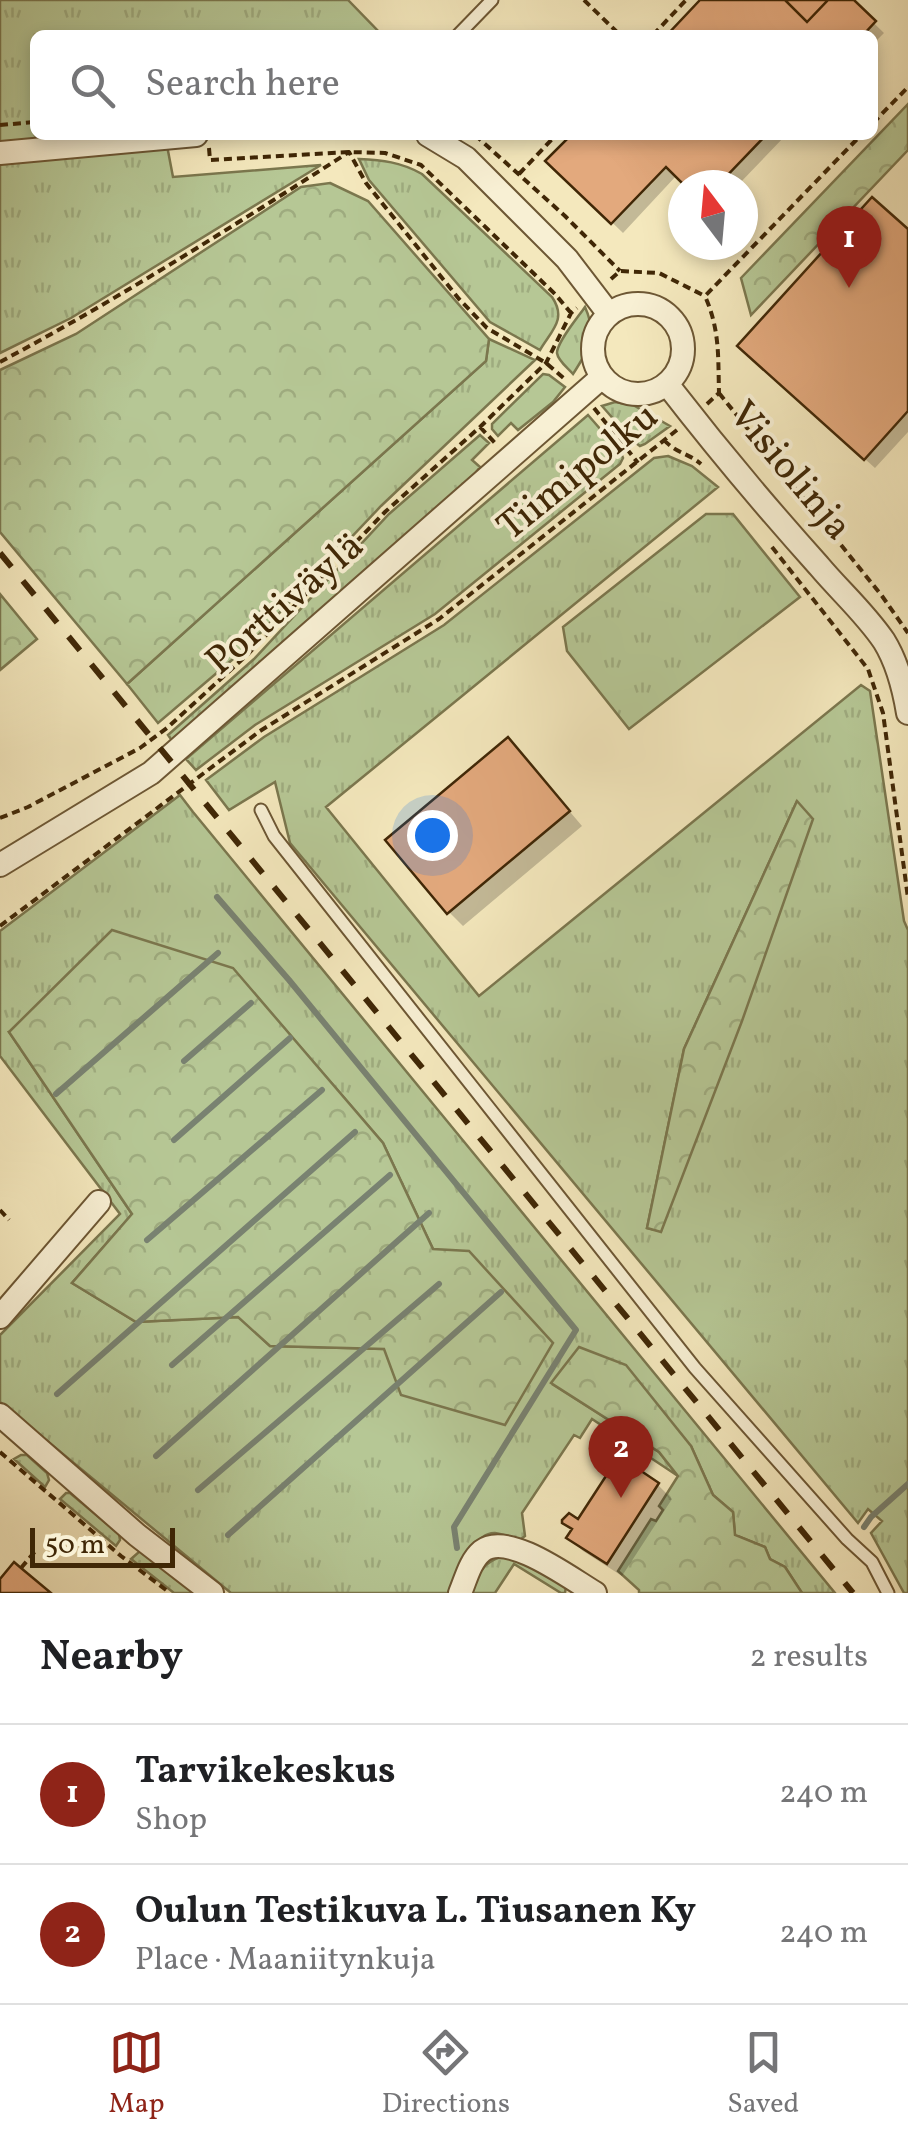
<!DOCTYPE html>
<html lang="en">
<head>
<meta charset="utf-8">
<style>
  :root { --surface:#fff; --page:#f2f2f2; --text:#202124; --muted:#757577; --line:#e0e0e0; --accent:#8f2418 }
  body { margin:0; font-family:Vollkorn,serif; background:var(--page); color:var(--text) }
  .compass { position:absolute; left:668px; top:170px; width:90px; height:90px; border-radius:50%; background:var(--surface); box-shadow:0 5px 15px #0003; rotate:344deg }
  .scale { position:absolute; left:30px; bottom:25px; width:145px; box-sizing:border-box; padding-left:10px; border:5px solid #402706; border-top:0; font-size:28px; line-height:35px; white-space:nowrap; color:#402706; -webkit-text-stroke:8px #f8f0d4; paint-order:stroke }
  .you { position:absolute; left:432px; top:835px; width:35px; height:35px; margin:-25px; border:8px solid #fff; border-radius:50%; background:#1a73e8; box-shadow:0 0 0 15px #1a73e833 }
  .badge { display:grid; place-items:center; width:65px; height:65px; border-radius:50%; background:var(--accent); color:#fff; font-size:32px; font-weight:700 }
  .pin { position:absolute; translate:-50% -82px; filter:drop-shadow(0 2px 5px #0008) }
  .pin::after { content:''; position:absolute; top:52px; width:35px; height:30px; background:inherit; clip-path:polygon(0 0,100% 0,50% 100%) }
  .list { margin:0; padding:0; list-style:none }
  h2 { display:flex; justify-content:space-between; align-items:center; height:130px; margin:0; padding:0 40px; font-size:42px }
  h2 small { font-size:32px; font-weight:400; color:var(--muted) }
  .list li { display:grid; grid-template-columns:65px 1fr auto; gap:30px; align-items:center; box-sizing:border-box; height:140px; padding:0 40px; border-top:2px solid var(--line) }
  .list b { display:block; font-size:38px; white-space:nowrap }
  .list p { margin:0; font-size:32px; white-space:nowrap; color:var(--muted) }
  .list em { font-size:32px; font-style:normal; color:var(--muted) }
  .icon { flex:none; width:55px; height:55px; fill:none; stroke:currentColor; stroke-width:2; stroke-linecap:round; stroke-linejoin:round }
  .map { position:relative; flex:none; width:908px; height:1593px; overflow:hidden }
  .search { position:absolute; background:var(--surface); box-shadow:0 5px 15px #0003; left:30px; right:30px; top:30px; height:110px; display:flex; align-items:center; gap:25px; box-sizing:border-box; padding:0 35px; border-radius:15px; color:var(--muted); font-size:38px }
  .sheet { height:410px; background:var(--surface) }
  nav { display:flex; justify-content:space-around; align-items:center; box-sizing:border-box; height:140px; border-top:2px solid var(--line); background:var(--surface); font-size:28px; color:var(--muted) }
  nav a { display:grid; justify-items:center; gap:5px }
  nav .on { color:var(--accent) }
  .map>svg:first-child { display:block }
</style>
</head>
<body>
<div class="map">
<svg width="908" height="1593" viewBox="0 0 908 1593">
  <defs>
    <pattern id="grass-tufts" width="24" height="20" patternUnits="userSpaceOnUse" patternTransform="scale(2.5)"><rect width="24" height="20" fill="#b6c795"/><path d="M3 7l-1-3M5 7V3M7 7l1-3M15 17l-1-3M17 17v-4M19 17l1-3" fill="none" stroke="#9eab7f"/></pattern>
    <pattern id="forest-crowns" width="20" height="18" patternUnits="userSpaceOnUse" patternTransform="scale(2.5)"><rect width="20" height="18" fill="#b6c795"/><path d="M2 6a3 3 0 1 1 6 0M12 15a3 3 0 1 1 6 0" fill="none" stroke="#9eab7f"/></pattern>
  </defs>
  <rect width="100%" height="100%" fill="#f4e8bd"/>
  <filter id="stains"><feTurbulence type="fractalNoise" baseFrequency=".002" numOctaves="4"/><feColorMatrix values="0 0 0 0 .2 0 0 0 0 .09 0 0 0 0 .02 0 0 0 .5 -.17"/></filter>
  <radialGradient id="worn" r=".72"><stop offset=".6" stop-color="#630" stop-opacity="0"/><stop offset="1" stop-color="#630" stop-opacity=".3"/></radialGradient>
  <path fill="url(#grass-tufts)" stroke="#7b774e" stroke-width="2.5" fill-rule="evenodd" d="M0 0H348L382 35H35V135H165L173 177 321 165 71 318 0 353Z
    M359 159C382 160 401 162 422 174L552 297C567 319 552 330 540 350L490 322 369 180Z
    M585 307C598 336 589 349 573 374 568 368 558 361 557 353 557 342 579 316 585 307Z
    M489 339 535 360 381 506 246 648 158 723 127 684 486 361Z
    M543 374 549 375 565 387 553 402 518 430 511 423 498 436 492 429V424Z
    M615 402 633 405 670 426 645 444 640 446 632 440 602 406Z
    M588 415 621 453 623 458 620 464 435 614 255 725 196 770 186 759Z
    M480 435 489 443 472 460 480 467 454 502 173 742 168 735 254 659 389 514Z
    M668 456 692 466 718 487 326 807 479 996 861 685 870 691 904 921 908 930V1593H904L871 1533 882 1521 868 1509 858 1523 290 843 275 782 229 810 206 780 264 737 444 625 654 458ZM797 801 661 1231 647 1228 684 1049Z
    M706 514H733L800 597 629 729 567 651 563 627Z
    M180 795 193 812 835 1593H802L785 1567 770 1559 765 1547 735 1535 733 1512 713 1495 691 1446 552 1384 659 1452 678 1476 592 1419 580 1438 574 1435 522 1513 525 1536 520 1540C512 1538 503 1534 495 1533 472 1532 460 1576 453 1593H231L0 1402V1335L120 1214 0 1056V931ZM233 969 383 1143 433 1249 384 1349 270 1346 239 1317 136 1322 72 1283 132 1214 9 1032Z
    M21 1455H27L47 1473 49 1480 45 1487 14 1459Z
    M66 1493H70L119 1534 120 1540 116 1546 60 1499Z
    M140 1551 195 1593H174L131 1559Z
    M501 1557 518 1560 566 1586 565 1593H561L514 1564 495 1593H469C477 1577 482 1562 501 1557Z"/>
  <path fill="url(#forest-crowns)" stroke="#7b774e" stroke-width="2.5" d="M908 104V150L751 315 741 278Z
    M330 183 368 201 489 339 486 361 127 684 0 532V370L76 334 301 187Z
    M0 594 37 639 0 670Z
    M797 801 813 819 742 1021 661 1232 647 1228 684 1049Z
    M112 930 233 968 383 1143 433 1249 469 1251 553 1343 505 1425 401 1395 384 1349 270 1346 238 1317 136 1322 72 1283 132 1214 9 1032Z
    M579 1347 626 1365 691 1446 713 1495 733 1512 735 1535 765 1547 770 1559 785 1567 802 1593H639V1590L618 1571 651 1519 656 1521 663 1510 659 1506 678 1476 659 1452 551 1383Z"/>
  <path fill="#0003" d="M704 0H850L884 33 873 44V35H670Z
    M574 135H786L738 185H687L677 175 623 233 549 161Z
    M908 233V432L875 468 750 356Z
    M521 754 582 826 463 926 449 912Z
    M658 1485 672 1499 622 1576 583 1551 569 1538 574 1531 565 1522 579 1523Z"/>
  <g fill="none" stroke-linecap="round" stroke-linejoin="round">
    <path stroke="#798271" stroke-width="6" d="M217 897 289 980 576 1330 454 1527 457 1548
      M184 1061 251 1003
      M56 1094 218 953
      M174 1140 290 1038
      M147 1240 322 1090
      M172 1365 390 1175
      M57 1394 355 1132
      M156 1456 429 1213
      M198 1490 439 1284
      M864 1527 871 1517 908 1484
      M228 1535 501 1292"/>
  </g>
  <path fill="#e3a97d" stroke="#402706" stroke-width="2.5" d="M700 0H785L807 22 828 0H854L876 21 863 35H667Z
    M785 0H828L807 22Z
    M571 135H766L718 185H684L666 167 611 224 545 161Z
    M872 197 908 229V411L864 460 737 346Z
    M508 737 570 811 447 914 385 840Z
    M619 1456 659 1483 607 1564 566 1538 572 1529 562 1523V1520L569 1513 578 1519Z
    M14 1562 21 1568 51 1593H0V1579Z"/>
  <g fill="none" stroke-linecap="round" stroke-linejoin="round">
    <g stroke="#6d5734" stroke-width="15">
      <path id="lane" d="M458 35 492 0
        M261 810 274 836 695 1368 847 1539 872 1562 888 1593"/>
    </g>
    <g stroke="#6d5734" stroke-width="26">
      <path id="street" d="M428 135 466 158 567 259 609 314
        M0 153 196 135
        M593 349a45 45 0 1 1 90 0a45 45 0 1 1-90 0Z
        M667 384C715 446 766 507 819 566 840 591 865 613 884 641 897 662 904 689 908 713
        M0 865 151 773 602 377
        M0 1317 99 1202
        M0 1415 137 1535 212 1593
        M460 1593C466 1579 470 1561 482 1551 508 1531 571 1579 595 1593"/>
    </g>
    <path stroke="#402706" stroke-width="4" stroke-dasharray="8 5" stroke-linecap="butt" d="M584 0 620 35
      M653 35 686 0
      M873 123 908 87
      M0 125 35 122
      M475 135 565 216 620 271
      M209 148 210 160 349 152 385 153 421 165 555 294 571 313
      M519 174 556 135
      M611 279 620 271 659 273 703 295
      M0 362C120 298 235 225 349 152L366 183 459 299 487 328 546 363 566 380
      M719 393 882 596 908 633
      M707 404 719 393C718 357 720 330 705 296L861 135
      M594 408 638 463
      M480 427 496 444
      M664 440C676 453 688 453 701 464
      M772 547 868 669 883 713 908 898
      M0 818 28 807 140 748 167 728 248 654 385 512 480 427 546 363 571 313 577 308
      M0 926 260 731 439 619 677 430
      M0 1210 9 1220
      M0 1452 121 1556 170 1593
      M21 1568 37 1549"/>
    <use href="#lane" stroke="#f8f0d4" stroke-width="11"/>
    <use href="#street" stroke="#f8f0d4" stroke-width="22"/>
    <path stroke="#402706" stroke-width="6" stroke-dasharray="18 18" stroke-linecap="butt" d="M0 553 853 1593"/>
  </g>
  <g text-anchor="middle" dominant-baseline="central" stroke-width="8" stroke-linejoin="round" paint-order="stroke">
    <g font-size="40" fill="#402706" stroke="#f8f0d4">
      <text transform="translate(789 472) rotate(50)">Visiolinja</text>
      <text transform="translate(579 473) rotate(-39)">Tiimipolku</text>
      <text transform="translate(286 605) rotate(-41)">Porttiväylä</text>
    </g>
  </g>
  <rect width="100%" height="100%" filter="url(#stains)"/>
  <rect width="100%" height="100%" fill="url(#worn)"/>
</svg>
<svg class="compass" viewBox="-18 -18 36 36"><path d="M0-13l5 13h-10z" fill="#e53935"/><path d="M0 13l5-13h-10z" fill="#757577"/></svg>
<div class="scale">50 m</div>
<div class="you"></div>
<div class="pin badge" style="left:849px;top:288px">1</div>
<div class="pin badge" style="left:621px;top:1498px">2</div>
<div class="search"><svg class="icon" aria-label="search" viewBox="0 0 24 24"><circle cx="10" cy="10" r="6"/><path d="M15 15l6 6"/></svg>Search here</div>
</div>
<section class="sheet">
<h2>Nearby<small>2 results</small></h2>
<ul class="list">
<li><span class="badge">1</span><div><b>Tarvikekeskus</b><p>Shop</p></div><em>240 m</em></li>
<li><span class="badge">2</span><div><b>Oulun Testikuva L. Tiusanen Ky</b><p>Place · Maaniitynkuja</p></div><em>240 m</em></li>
</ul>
</section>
<nav>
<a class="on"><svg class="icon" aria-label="map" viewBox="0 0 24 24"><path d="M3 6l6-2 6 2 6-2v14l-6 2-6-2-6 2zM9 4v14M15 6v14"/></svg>Map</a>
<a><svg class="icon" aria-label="directions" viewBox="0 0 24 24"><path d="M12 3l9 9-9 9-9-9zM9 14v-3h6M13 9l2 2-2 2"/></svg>Directions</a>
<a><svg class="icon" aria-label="saved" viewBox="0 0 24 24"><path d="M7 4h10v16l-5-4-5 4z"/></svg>Saved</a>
</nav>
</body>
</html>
